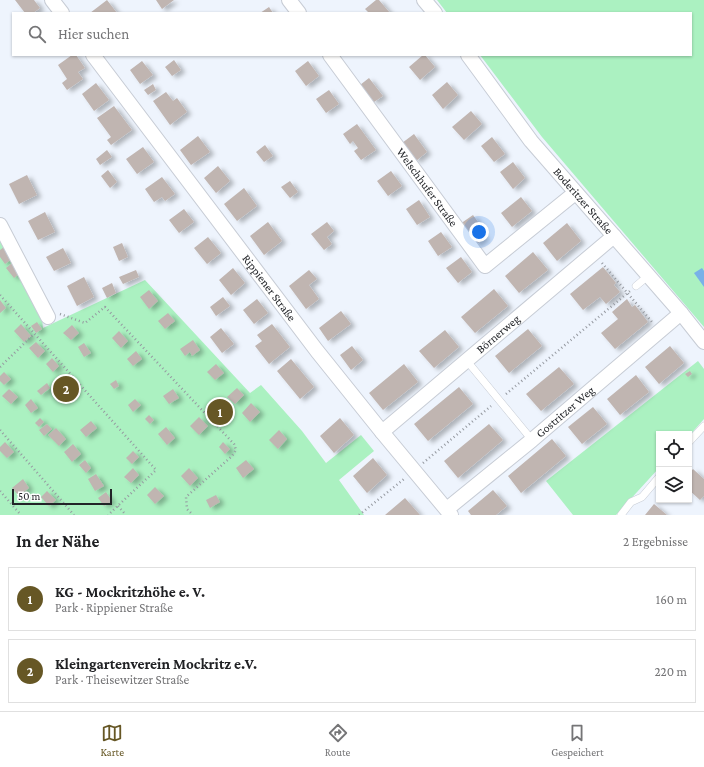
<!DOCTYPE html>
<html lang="de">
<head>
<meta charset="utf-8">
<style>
  :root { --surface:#fff; --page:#f6f6f6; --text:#202124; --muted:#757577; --line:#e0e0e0; --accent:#665725 }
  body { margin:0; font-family:"Crimson Pro",serif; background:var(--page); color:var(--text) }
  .controls { position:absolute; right:12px; bottom:12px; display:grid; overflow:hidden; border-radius:0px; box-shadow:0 1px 3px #0004 }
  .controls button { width:36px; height:36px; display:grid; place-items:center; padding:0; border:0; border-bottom:1px solid var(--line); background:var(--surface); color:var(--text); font:20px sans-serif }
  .scale { position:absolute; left:12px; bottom:10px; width:100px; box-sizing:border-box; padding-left:4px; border:2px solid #222428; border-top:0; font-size:11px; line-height:14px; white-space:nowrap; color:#222428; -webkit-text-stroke:3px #fff; paint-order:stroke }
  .you { position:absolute; left:479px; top:232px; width:14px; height:14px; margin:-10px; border:3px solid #fff; border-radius:50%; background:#1a73e8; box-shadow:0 0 0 6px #1a73e833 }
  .badge { display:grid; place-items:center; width:26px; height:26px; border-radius:50%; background:var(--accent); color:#fff; font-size:13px; font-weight:700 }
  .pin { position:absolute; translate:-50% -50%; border:2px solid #fff; box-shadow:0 1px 4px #0006 }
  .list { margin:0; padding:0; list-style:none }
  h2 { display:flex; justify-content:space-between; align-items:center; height:52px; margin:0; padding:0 16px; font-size:17px }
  h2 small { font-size:13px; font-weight:400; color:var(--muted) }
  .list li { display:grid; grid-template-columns:26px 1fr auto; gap:12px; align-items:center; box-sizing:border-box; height:64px; margin:0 8px 8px; padding:0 8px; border:1px solid var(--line); border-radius:0px }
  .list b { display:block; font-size:15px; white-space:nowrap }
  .list p { margin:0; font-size:13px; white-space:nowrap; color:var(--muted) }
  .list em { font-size:13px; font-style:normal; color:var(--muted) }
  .icon { flex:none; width:22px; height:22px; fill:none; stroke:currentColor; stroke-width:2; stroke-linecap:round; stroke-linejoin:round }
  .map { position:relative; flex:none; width:704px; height:515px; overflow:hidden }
  .search { position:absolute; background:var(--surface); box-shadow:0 1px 3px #0004; left:12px; right:12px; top:12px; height:44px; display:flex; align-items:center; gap:10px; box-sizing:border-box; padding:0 14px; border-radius:0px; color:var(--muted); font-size:15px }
  .sheet { height:196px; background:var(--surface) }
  nav { display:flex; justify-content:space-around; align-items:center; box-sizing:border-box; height:56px; border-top:1px solid var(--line); background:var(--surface); font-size:11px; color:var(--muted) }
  nav a { display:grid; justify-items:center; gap:2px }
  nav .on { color:var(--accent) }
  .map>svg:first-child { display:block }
</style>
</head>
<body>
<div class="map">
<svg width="704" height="515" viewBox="0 0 704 515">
  <defs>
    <filter id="shadow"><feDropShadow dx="4.5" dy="2.5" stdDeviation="2" flood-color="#0004"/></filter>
  </defs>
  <rect width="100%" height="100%" fill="#eef4fd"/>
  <path fill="#abf1c1" d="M437 0H704V327L542 137 480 55H691V13H447Z
    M0 235 42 319 43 328 145 280 250 393 261 385 302 431 326 463 361 435 374 451 339 480 364 515H0Z
    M698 361 704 369V419L689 436V434H659V468L616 515H573L546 481Z"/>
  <path fill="#78b1e8" d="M702 268 704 271V287L694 273Z"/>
  <path fill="#c0b5b1" filter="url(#shadow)" d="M15 0H34L40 8 33 13H25Z
    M107 0 117 13H90Z
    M156 0H174L162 9Z
    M376 0H379L390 13H369L365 9Z
    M269 7 273 13H260Z
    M72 55H76L85 68 78 72 83 79 67 90 62 83 67 79 58 65Z
    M423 55H425L435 67 420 80 409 67Z
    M174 60 181 70 172 76 165 67Z
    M142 61 153 75 140 84 130 70Z
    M308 61 319 76 306 86 295 71Z
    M369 78 383 96 374 102 360 85Z
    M447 82 458 95 443 109 432 95Z
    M96 83 109 100 94 111 82 94Z
    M153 84 156 90 148 95 144 90Z
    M329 90 339 104 326 113 316 99Z
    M166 92 173 101 177 98 187 112 170 125 153 101Z
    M114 106 132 130 111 145 107 140 111 137 97 118Z
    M471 111 482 124 464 140 452 127Z
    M357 124 376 150 361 160 354 151 358 148 353 141 350 144 343 134Z
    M414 134 427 152 416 161 402 143Z
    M198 136 210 152 191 165 180 150Z
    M492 137 505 154 494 162 481 146Z
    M265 145 273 156 264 162 256 152Z
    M143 147 154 162 137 174 126 159Z
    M107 150 112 157 100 165 96 159Z
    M513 162 525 178 513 189 500 172Z
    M218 166 230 181 216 193 204 178Z
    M108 170 117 182 110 188 101 176Z
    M391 171 402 186 388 196 377 181Z
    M27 175 37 195 19 204 9 184Z
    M162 177 175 194 165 201 162 197 154 202 145 189Z
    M290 181 298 192 290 198 281 187Z
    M244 188 257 206 237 221 224 204Z
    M521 197 532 211 512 227 501 213Z
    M419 200 430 217 417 225 406 209Z
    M184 209 194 222 179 233 169 220Z
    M45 212 55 232 38 240 28 221Z
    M473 215 481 226 478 228 485 238 476 245 460 224Z
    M268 222 282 241 264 255 250 236Z
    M327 222 334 231 327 237 332 244 324 250 311 234Z
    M567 223 581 241 557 261 543 243Z
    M441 232 452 247 438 256 428 241Z
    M208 237 221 253 207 264 194 248Z
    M122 243 128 257 119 261 113 247Z
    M4 247 12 259 5 264 0 257V250Z
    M63 248 71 263 54 271 46 257Z
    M533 252 548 270 519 293 505 276Z
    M461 257 472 272 458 283 446 268Z
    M12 263 21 272 14 278 6 268Z
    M603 267 616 283 614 285 620 292 606 304 600 297 583 310 570 294Z
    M233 268 245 283 231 295 219 280Z
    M136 270 139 277 123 284 119 277Z
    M309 270 317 279 309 285 319 299 306 309 289 286Z
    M84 277 94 297 77 306 67 286Z
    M112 283 116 293 107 298 102 288Z
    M494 289 508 306 475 333 461 317Z
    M149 290 158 301 149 309 140 297Z
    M223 297 230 306 216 316 210 307Z
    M257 299 268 313 254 324 243 310Z
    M627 299 632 307 635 305 648 322 615 349 601 333 618 319 612 312Z
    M0 300 6 308 0 313Z
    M341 311 351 324 328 341 319 328Z
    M168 313 175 321 165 329 158 321Z
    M37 322 42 329 36 333 31 326Z
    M21 324 31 336 24 342 14 331Z
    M272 324 290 347 269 364 255 346 262 341 257 335Z
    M72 325 79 333 71 340 63 333Z
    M221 328 234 344 222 353 210 337Z
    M528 329 542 346 509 373 495 356Z
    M445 330 459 347 434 368 419 351Z
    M119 331 128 341 121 348 112 338Z
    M193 340 200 350 192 356 190 352 185 356 180 349Z
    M36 342 45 351 38 358 29 348Z
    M84 343 91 353 84 357 78 347Z
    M352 346 363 360 351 370 340 355Z
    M670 346 684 363 659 384 645 367Z
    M136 351 142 359 133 366 127 359Z
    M52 358 59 366 53 372 46 364Z
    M291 359 314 387 300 399 277 371Z
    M216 364 224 373 215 380 207 372Z
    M404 364 418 382 383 410 369 393Z
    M559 367 574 384 541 411 526 394Z
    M690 371 692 374 688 377 685 374Z
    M4 372 11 379 4 385 0 381V376Z
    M636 375 649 392 620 415 607 399Z
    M116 380 119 386 114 389 110 384Z
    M47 383 50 388 41 395 37 391Z
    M70 386 75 392 69 396 65 390Z
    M459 387 473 404 428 441 414 424Z
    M237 388 244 395 235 404 227 397Z
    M9 389 18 397 11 404 2 396Z
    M173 389 179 398 169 404 163 396Z
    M31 399 38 408 31 413 25 405Z
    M135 399 141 405 133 412 128 405Z
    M251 403 260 412 250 422 242 413Z
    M593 407 607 424 582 444 568 427Z
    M149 415 154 420 150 424 145 419Z
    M199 417 208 426 199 435 190 426Z
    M40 418 44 422 39 427 35 423Z
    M340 418 354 435 334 453 320 436Z
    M91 421 97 428 86 437 80 430Z
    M47 424 52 429 44 436 39 430Z
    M489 424 503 440 458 478 444 461Z
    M166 427 175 438 167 445 158 434Z
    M56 428 66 439 59 446 48 435Z
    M279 430 287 439 278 449 269 440Z
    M552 439 566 456 521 493 508 476Z
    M5 442 14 452 7 458 0 451V447Z
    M223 442 230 449 225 454 219 447Z
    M73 444 81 454 72 462 64 452Z
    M133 451 139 457 132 464 126 458Z
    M373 458 387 475 367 493 353 476Z
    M85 460 91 468 86 473 79 465Z
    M246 460 254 469 243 478 236 468Z
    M133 468 139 475 131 483 124 477Z
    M189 468 198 478 190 486 181 476Z
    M693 469 704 479V496L700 500 689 490V474Z
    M96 474 104 486 95 491 88 479Z
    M23 479 29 488 19 496 12 488Z
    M155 487 164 496 155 504 147 495Z
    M493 490 507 506 496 515H471L468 511Z
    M47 491 56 500 49 506 41 497Z
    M106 492 112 501 104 506 98 498Z
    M216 495 220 502 210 508 206 500Z
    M405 498 420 515H385Z
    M654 504 667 515H645Z"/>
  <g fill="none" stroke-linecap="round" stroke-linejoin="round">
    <g stroke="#c7ccd5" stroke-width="8">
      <path id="lane" d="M636 286 648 276
        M467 361 532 440
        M689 442 704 426
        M621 515 631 502 642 497 659 477"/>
    </g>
    <g stroke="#c7ccd5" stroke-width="16">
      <g id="street">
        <path d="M52 0 62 13"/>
        <path d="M289 0 299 13"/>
        <path d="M424 0 435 13"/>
        <path id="s1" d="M93 55 317 351 382 432 451 515"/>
        <path id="s2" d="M330 55 485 266 575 193"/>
        <path id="s3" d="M468 55 531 141 681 313 704 342"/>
        <path d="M0 225 48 317"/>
        <path id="s4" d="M382 432 614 236"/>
        <path id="s5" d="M447 509 532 440 681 313"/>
      </g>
    </g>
    <path stroke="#9599a0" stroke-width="2.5" stroke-dasharray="1 3" stroke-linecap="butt" d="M602 263 652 322
      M0 295 156 470 108 515
      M60 314 85 323 105 307 234 444 236 450 232 456 186 497 187 509 193 515
      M0 367 34 334
      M506 394 630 291
      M0 430 74 515
      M423 463 491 406
      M0 491 21 515
      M118 506 126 515
      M359 515 404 479"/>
    <use href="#lane" stroke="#fff" stroke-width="7"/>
    <use href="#street" stroke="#fff" stroke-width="14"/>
  </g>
  <g text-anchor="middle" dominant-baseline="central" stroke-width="3.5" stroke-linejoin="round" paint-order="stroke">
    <g font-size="12" fill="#222428" stroke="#fff">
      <text stroke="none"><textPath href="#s2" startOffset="164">Welschhufer Straße</textPath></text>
      <text stroke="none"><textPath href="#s3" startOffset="186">Boderitzer Straße</textPath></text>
      <text stroke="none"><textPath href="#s1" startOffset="292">Rippiener Straße</textPath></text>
      <text stroke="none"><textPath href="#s4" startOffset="152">Börnerweg</textPath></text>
      <text stroke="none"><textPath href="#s5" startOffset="153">Gostritzer Weg</textPath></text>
    </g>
  </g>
</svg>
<div class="controls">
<button><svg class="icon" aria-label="locate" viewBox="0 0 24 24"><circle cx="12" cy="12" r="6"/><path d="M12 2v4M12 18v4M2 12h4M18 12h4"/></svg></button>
<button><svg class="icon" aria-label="layers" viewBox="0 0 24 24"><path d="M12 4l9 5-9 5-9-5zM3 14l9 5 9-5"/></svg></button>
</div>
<div class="scale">50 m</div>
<div class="you"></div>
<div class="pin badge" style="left:220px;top:412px">1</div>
<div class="pin badge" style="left:66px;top:389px">2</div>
<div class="search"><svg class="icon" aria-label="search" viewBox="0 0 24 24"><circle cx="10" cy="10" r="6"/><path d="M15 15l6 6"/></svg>Hier suchen</div>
</div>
<section class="sheet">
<h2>In der Nähe<small>2 Ergebnisse</small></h2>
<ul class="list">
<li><span class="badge">1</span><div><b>KG - Mockritzhöhe e. V.</b><p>Park · Rippiener Straße</p></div><em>160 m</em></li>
<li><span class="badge">2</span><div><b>Kleingartenverein Mockritz e.V.</b><p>Park · Theisewitzer Straße</p></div><em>220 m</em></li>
</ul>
</section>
<nav>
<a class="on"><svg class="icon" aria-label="map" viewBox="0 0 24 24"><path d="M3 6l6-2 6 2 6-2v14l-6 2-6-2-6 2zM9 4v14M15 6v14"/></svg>Karte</a>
<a><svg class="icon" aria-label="directions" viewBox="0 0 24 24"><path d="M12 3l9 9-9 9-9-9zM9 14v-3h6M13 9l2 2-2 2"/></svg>Route</a>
<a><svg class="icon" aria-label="saved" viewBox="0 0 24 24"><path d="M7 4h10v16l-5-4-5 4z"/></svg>Gespeichert</a>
</nav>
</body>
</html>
